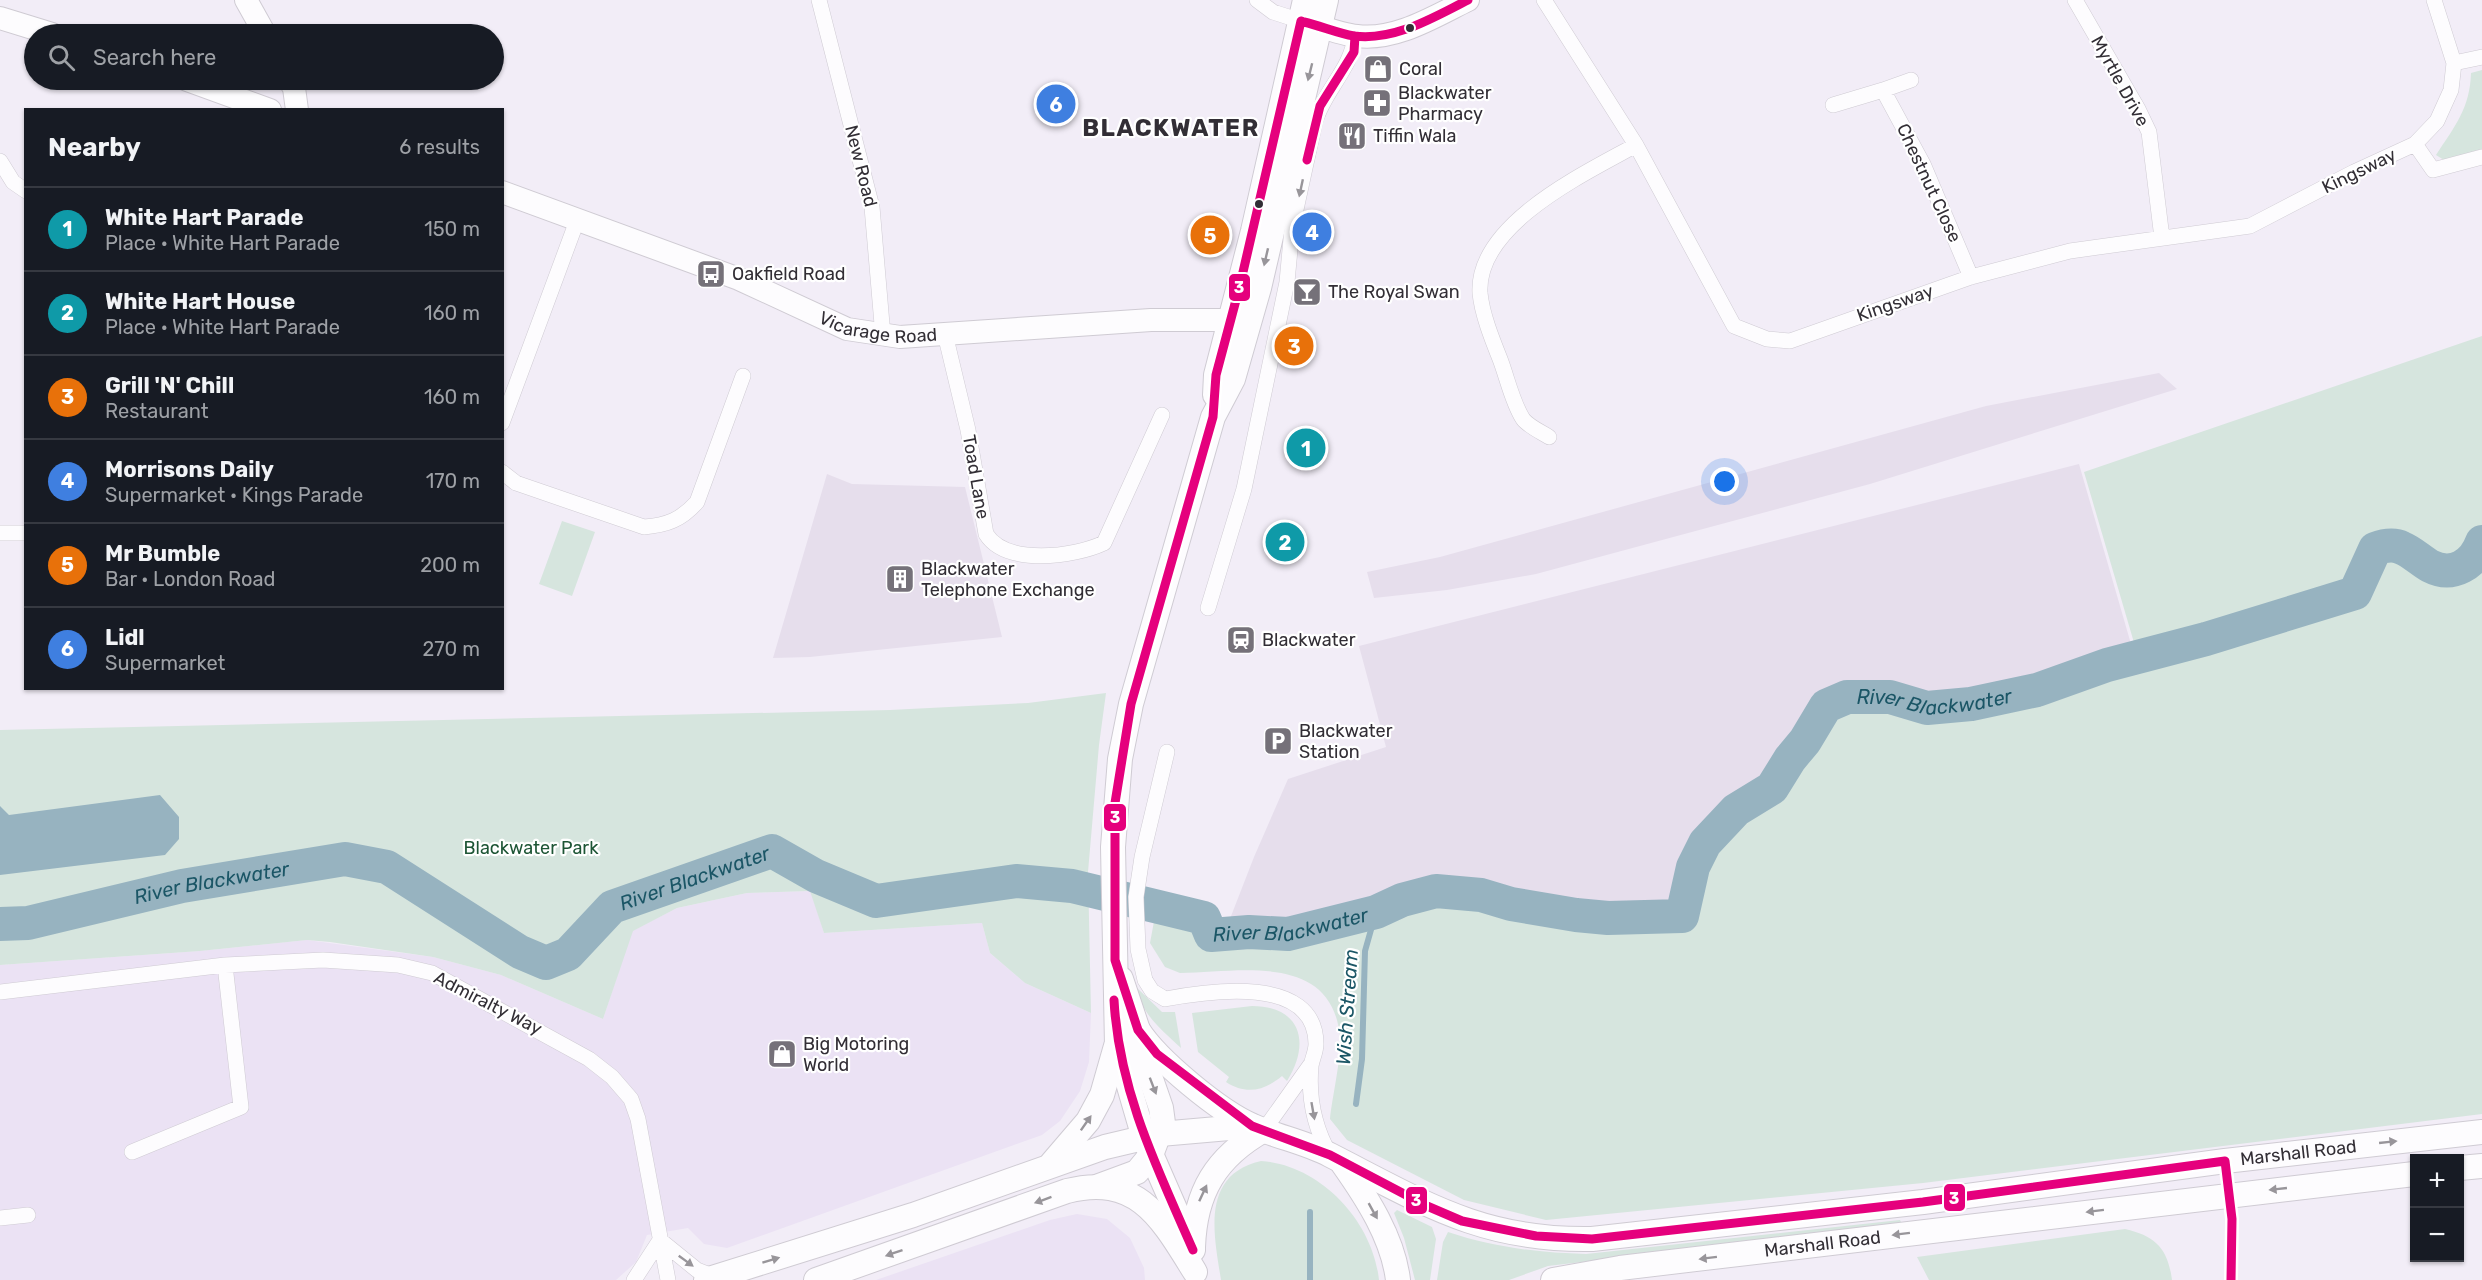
<!DOCTYPE html>
<html lang="en">
<head>
<meta charset="utf-8">
<style>
  :root { --surface:#171b24; --page:#242831; --text:#f1f3f6; --muted:#9ea1a6; --line:#363941; --accent:#757179 }
  body { margin:0; font-family:Rubik,sans-serif; background:var(--page); color:var(--text) }
  .controls { position:absolute; right:18px; bottom:18px; display:grid; overflow:hidden; border-radius:0px; box-shadow:0 2px 4px #0004 }
  .controls button { width:54px; height:54px; display:grid; place-items:center; padding:0; border:0; border-bottom:2px solid var(--line); background:var(--surface); color:var(--text); font:30px sans-serif }
  .you { position:absolute; left:1725px; top:482px; width:21px; height:21px; margin:-15px; border:4px solid #fff; border-radius:50%; background:#1a73e8; box-shadow:0 0 0 9px #1a73e833 }
  .badge { display:grid; place-items:center; width:39px; height:39px; border-radius:50%; background:var(--accent); color:#fff; font-size:20px; font-weight:700 }
  .pin { position:absolute; translate:-50% -50%; border:3px solid #fff; box-shadow:0 2px 6px #0006 }
  .list { margin:0; padding:0; list-style:none }
  h2 { display:flex; justify-content:space-between; align-items:center; height:78px; margin:0; padding:0 24px; font-size:26px }
  h2 small { font-size:20px; font-weight:400; color:var(--muted) }
  .list li { display:grid; grid-template-columns:39px 1fr auto; gap:18px; align-items:center; box-sizing:border-box; height:84px; padding:0 24px; border-top:2px solid var(--line) }
  .list b { display:block; font-size:22px; white-space:nowrap }
  .list p { margin:0; font-size:20px; white-space:nowrap; color:var(--muted) }
  .list em { font-size:20px; font-style:normal; color:var(--muted) }
  .icon { flex:none; width:33px; height:33px; fill:none; stroke:currentColor; stroke-width:2; stroke-linecap:round; stroke-linejoin:round }
  .map { position:relative; flex:none; width:2482px; height:1280px; overflow:hidden }
  .search { position:absolute; background:var(--surface); box-shadow:0 2px 4px #0004; left:24px; top:24px; width:480px; height:66px; display:flex; align-items:center; gap:15px; box-sizing:border-box; padding:0 21px; border-radius:33px; color:var(--muted); font-size:22px }
  .panel { position:absolute; background:var(--surface); box-shadow:0 2px 4px #0004; left:24px; top:108px; width:480px; height:582px; border-radius:0px }
  .map>svg:first-child { display:block }
</style>
</head>
<body>
<div class="map">
<svg width="2482" height="1280" viewBox="0 0 2482 1280">
  <rect width="100%" height="100%" fill="#f2edf7"/>
  <path fill="#e6deec" d="M2159 373 2177 389 1870 484 1536 574 1447 590 1374 598 1367 572 1440 557 1986 406Z
    M2079 464 2133 651 2035 684 1971 698 1928 702 1891 692 1846 691 1821 703 1801 738 1784 757 1768 784 1732 807 1700 841 1688 867 1678 911 1575 910 1513 900 1483 890 1434 886 1401 895 1375 907 1289 929H1226L1254 857 1288 779 1386 747 1359 646Z
    M827 474 852 484 965 487 1002 637 810 657 773 658Z"/>
  <path fill="#ebe2f4" d="M811 891 824 933 982 923 990 953 1025 983 1091 1013 1089 1062 1080 1091 1060 1121 1042 1135 727 1248 704 1244 688 1228 647 1235 636 1262 616 1280H0V965L200 951 307 940 433 957 501 975 603 1019 632 931 677 908 747 893Z
    M1077 1214 1107 1219 1130 1238 1144 1268 1145 1280H876L1050 1220Z"/>
  <path fill="#d6e5de" d="M2482 70V149L2444 160 2436 155C2455 126 2470 108 2471 73Z
    M2482 336V1114L1923 1183 1546 1220 1464 1200 1347 1140 1330 1119C1332 1098 1342 1055 1340 1037 1332 952 1241 972 1180 973L1165 967 1150 943 1155 916 1188 925 1209 945 1250 943 1289 944 1378 922 1406 909 1437 901 1480 905 1513 915 1588 925 1690 924 1705 872 1718 846 1749 815 1780 796 1837 716 1852 708 1889 709 1925 720 1979 713 2037 702 2115 675 2142 670 2084 472Z
    M562 521 595 532 572 596 539 584Z
    M1106 693 1099 745 1088 872 1091 1013 1025 983 990 953 982 923 824 933 810 891 747 893 677 908 633 931 603 1019 501 975 433 957 330 942 307 940 200 951 0 965V730L890 710 1028 703Z
    M1136 987 1162 1012H1175L1181 1048C1161 1029 1142 1015 1136 987Z
    M1252 1006C1301 1006 1311 1043 1287 1081L1282 1076C1264 1091 1246 1095 1226 1082L1229 1077 1198 1052 1192 1013Z
    M1261 1161C1320 1165 1373 1221 1379 1280H1221C1214 1235 1200 1175 1261 1161Z
    M1397 1210 1432 1227 1436 1239 1430 1280H1415L1404 1238 1394 1213Z
    M1900 1220 1902 1224 1548 1266 1509 1280H1437L1443 1242 1448 1232C1493 1247 1539 1253 1586 1254Z
    M2125 1229C2156 1236 2168 1249 2172 1280H1929L1917 1257Z"/>
  <path fill="#97b3c0" d="M160 795 179 817V839L165 855 0 875V806L9 815Z"/>
  <g fill="none" stroke-linecap="round" stroke-linejoin="round">
    <path stroke="#97b3c0" stroke-width="6" d="M1356 1104 1362 1059 1365 951 1376 912
      M1310 1280V1212"/>
    <path stroke="#97b3c0" stroke-width="34" id="s1" d="M0 924 28 923 182 886 345 859 387 867 520 952 546 963 568 954 612 907 772 851 816 876 876 901 1016 881 1072 886 1204 918 1211 935 1249 932 1288 934 1376 912 1402 900 1436 891 1481 895 1511 904 1576 915 1608 918 1682 916 1693 867 1705 843 1736 810 1772 788 1790 759 1805 741 1826 706 1847 697H1890L1927 708 1971 704 2037 690 2107 665 2206 639 2355 593 2375 549C2383 546 2394 544 2402 548 2412 552 2421 561 2430 566 2453 578 2474 564 2482 542"/>
    <g stroke="#cfcbd3" stroke-width="16">
      <path id="street" d="M819 0 872 207 883 336
        M1257 0 1273 12 1301 21
        M1544 0 1636 145 1734 326 1767 339 1790 341 1971 277 2070 251 2250 226 2354 172 2415 144 2437 121 2451 90 2454 63 2434 0
        M2075 0 2138 109 2149 132 2162 238
        M2454 63 2482 57
        M1883 90 1911 80
        M1833 105 1883 90 1923 164 1971 277
        M2415 144 2433 170 2482 157
        M0 161 13 182 26 191
        M945 334 968 430 986 534C1006 566 1074 557 1104 543L1162 415
        M502 423 578 218
        M1549 437C1541 432 1528 426 1523 419 1512 402 1507 377 1500 359 1492 339 1482 314 1480 293 1476 224 1586 173 1636 145
        M502 472 516 483 644 527C667 525 681 520 697 502L743 376
        M0 533H26
        M1208 608 1244 489 1287 282 1292 228 1315 122C1324 91 1352 68 1355 36
        M1167 752 1142 857 1136 897 1138 949 1145 980 1152 991 1165 999C1208 991 1316 974 1316 1044 1316 1052 1312 1059 1311 1066 1308 1099 1314 1127 1330 1155
        M0 992 225 965 323 960 398 965 432 973 589 1059 612 1077 631 1099 638 1119 668 1280
        M1264 1130 1311 1064
        M132 1152 241 1107 225 965
        M0 1218 28 1215
        M660 1240 697 1270 715 1277
        M634 1280 660 1240"/>
    </g>
    <g stroke="#cfcbd3" stroke-width="24">
      <g id="secondary">
        <path d="M246 0 265 34"/>
        <path d="M0 18 52 34"/>
        <path d="M1302 21C1320 26 1339 34 1357 36 1396 41 1435 16 1468 0"/>
        <path d="M187 80 270 110"/>
        <path d="M289 80 294 88 297 110"/>
        <path id="s2" d="M502 192 739 279 847 329 900 337 1151 320H1247"/>
      </g>
    </g>
    <g stroke="#cfcbd3" stroke-width="26">
      <g id="primary">
        <path d="M1215 395 1216 375 1253 231 1305 0"/>
        <path id="s3" d="M1138 1030C1157 1060 1220 1112 1253 1126 1277 1137 1305 1142 1330 1155 1424 1203 1482 1241 1592 1239L1923 1202 2225 1161 2482 1132"/>
        <path d="M1052 1163 1088 1121 1102 1095 1116 1046"/>
        <path d="M1343 1164C1367 1198 1393 1238 1398 1280"/>
        <path d="M2460 1168 2482 1166"/>
        <path d="M1099 1186 1137 1172 1151 1155 1163 1123 1161 1108 1144 1059 1138 1030 1121 979"/>
        <path d="M1193 1247C1195 1192 1216 1157 1264 1130"/>
        <path d="M1193 1250 1144 1138 1117 1045 1113 847 1120 759 1131 704 1213 417 1233 379 1259 288 1326 0"/>
        <path d="M706 1280 913 1215 1105 1147 1160 1134 1252 1126"/>
        <path d="M816 1280 1067 1191C1138 1173 1162 1219 1195 1272"/>
        <path id="s4" d="M1553 1280 1620 1268 2414 1174"/>
      </g>
    </g>
    <use href="#street" stroke="#fdfcfe" stroke-width="15"/>
    <use href="#secondary" stroke="#fdfcfe" stroke-width="22"/>
    <use href="#primary" stroke="#fdfcfe" stroke-width="24"/>
    <g stroke="#fff" stroke-width="14">
      <path id="bus-1" d="M1301 21 1240 285 1216 375 1213 417 1131 704 1115 803V960L1138 1030 1157 1054 1252 1126 1330 1155 1427 1206 1462 1221 1536 1236 1592 1239 1923 1202 2225 1161
        M1304 22C1321 26 1337 33 1354 36 1395 41 1432 18 1468 0
        M1307 160 1320 106 1354 52 1355 36
        M1114 1000C1119 1091 1157 1168 1193 1250
        M2225 1161 2232 1219 2231 1280"/>
    </g>
    <use href="#bus-1" stroke="#e5007d" stroke-width="9"/>
  </g>
  <defs><path id="oneway-solid" d="M-6-.8H1V-3.2L6.5 0L1 3.2V.8H-6Z" transform="scale(1.5)"/></defs>
  <g fill="#98959a">
    <use href="#oneway-solid" transform="translate(1310 72) rotate(104)"/>
    <use href="#oneway-solid" transform="translate(1301 188) rotate(102)"/>
    <use href="#oneway-solid" transform="translate(1266 257) rotate(103)"/>
    <use href="#oneway-solid" transform="translate(1153 1086) rotate(69)"/>
    <use href="#oneway-solid" transform="translate(1313 1111) rotate(80)"/>
    <use href="#oneway-solid" transform="translate(1086 1123) rotate(-55)"/>
    <use href="#oneway-solid" transform="translate(2388 1142) rotate(-6)"/>
    <use href="#oneway-solid" transform="translate(2278 1189) rotate(174)"/>
    <use href="#oneway-solid" transform="translate(1203 1193) rotate(-65)"/>
    <use href="#oneway-solid" transform="translate(1043 1200) rotate(160)"/>
    <use href="#oneway-solid" transform="translate(1373 1211) rotate(61)"/>
    <use href="#oneway-solid" transform="translate(2095 1211) rotate(173)"/>
    <use href="#oneway-solid" transform="translate(1901 1234) rotate(173)"/>
    <use href="#oneway-solid" transform="translate(894 1253) rotate(161)"/>
    <use href="#oneway-solid" transform="translate(1708 1258) rotate(173)"/>
    <use href="#oneway-solid" transform="translate(771 1260) rotate(-17)"/>
    <use href="#oneway-solid" transform="translate(686 1261) rotate(36)"/>
  </g>
  <defs>
    <g id="shop-square" transform="scale(1.5)"><rect x="-9" y="-9" width="18" height="18" rx="4" fill="#757179" stroke="#fff"/><path d="M-5-2.5h2.3a2.7 3.5 0 0 1 5.4 0H5L5.5 6h-11ZM-1.5-2.5h3a1.5 2.3 0 0 0-3 0Z" fill="#fff"/></g>
    <g id="pharmacy-square" transform="scale(1.5)"><rect x="-9" y="-9" width="18" height="18" rx="4" fill="#757179" stroke="#fff"/><path d="M-2-6h4v4h4v4h-4v4h-4v-4h-4v-4h4Z" fill="#fff"/></g>
    <g id="restaurant-square" transform="scale(1.5)"><rect x="-9" y="-9" width="18" height="18" rx="4" fill="#757179" stroke="#fff"/><path d="M-5-6h1v4h1v-4h1v4h1v-4h1v5L-1.5 .5V6h-2V.5L-5-1ZM5-6V6H3V1.5H1.5Q1.5-4 5-6Z" fill="#fff"/></g>
    <g id="bus-square" transform="scale(1.5)"><rect x="-9" y="-9" width="18" height="18" rx="4" fill="#757179" stroke="#fff"/><path d="M-5-6H5V4H4V6H2V4H-2V6H-4V4H-5ZM-3.5-4V0h7V-4ZM-3.5 1.2v1.5H-2V1.2ZM2 1.2v1.5H3.5V1.2Z" fill="#fff"/></g>
    <g id="bar-square" transform="scale(1.5)"><rect x="-9" y="-9" width="18" height="18" rx="4" fill="#757179" stroke="#fff"/><path d="M-6-5H6L.8 .8V4.5H3.5V6h-7V4.5H-.8V.8Z" fill="#fff"/></g>
    <g id="building-square" transform="scale(1.5)"><rect x="-9" y="-9" width="18" height="18" rx="4" fill="#757179" stroke="#fff"/><path d="M-4-6H4V6H1V3H-1V6H-4ZM-2.5-4.3h1.7v1.8h-1.7ZM.8-4.3h1.7v1.8H.8ZM-2.5-1h1.7V.8h-1.7ZM.8-1h1.7V.8H.8Z" fill="#fff"/></g>
    <g id="station-square" transform="scale(1.5)"><rect x="-9" y="-9" width="18" height="18" rx="4" fill="#757179" stroke="#fff"/><path d="M-3-6H3Q5-6 5-4V2Q5 4 3 4L4.5 6H3L1.5 4h-3L-3 6H-4.5L-3 4Q-5 4-5 2V-4Q-5-6-3-6ZM-3.5-4v3h7v-3ZM-3.5 1v1.5H-2V1ZM2 1v1.5H3.5V1Z" fill="#fff"/></g>
    <g id="parking-square" transform="scale(1.5)"><rect x="-9" y="-9" width="18" height="18" rx="4" fill="#757179" stroke="#fff"/><path d="M-3.5-5.5H1a3.5 3.5 0 0 1 0 7H-1V5.5H-3.5ZM-1-3.4V-.6H.8a1.4 1.4 0 0 0 0-2.8Z" fill="#fff"/></g>
  </defs>
  <g fill-rule="evenodd">
    <use href="#shop-square" x="1378" y="69"/>
    <use href="#pharmacy-square" x="1377" y="103"/>
    <use href="#restaurant-square" x="1352" y="136"/>
    <use href="#bus-square" x="711" y="274"/>
    <use href="#bar-square" x="1307" y="292"/>
    <use href="#building-square" x="900" y="579"/>
    <use href="#station-square" x="1241" y="640"/>
    <use href="#parking-square" x="1278" y="741"/>
    <use href="#shop-square" x="782" y="1054"/>
  </g>
  <g fill="#322e35" stroke="#fff" stroke-width="2">
    <circle cx="1410" cy="28" r="5"/>
    <circle cx="1259" cy="204" r="5"/>
  </g>
  <g text-anchor="middle" dominant-baseline="central" stroke-width="4.5" stroke-linejoin="round" paint-order="stroke">
    <g font-size="18" fill="#322e35" stroke="#fff" text-anchor="start">
      <text x="1399" y="69">Coral</text>
      <text x="1398" y="93">Blackwater<tspan x="1398" dy="21">Pharmacy</tspan></text>
      <text x="1373" y="136">Tiffin Wala</text>
      <text x="732" y="274">Oakfield Road</text>
      <text x="1328" y="292">The Royal Swan</text>
      <text x="921" y="569">Blackwater<tspan x="921" dy="21">Telephone Exchange</tspan></text>
      <text x="1262" y="640">Blackwater</text>
      <text x="1299" y="731">Blackwater<tspan x="1299" dy="21">Station</tspan></text>
      <text x="803" y="1044">Big Motoring<tspan x="803" dy="21">World</tspan></text>
    </g>
    <g font-size="18" fill="#322e35" stroke="#fff">
      <text transform="translate(2120 81) rotate(61)">Myrtle Drive</text>
      <text transform="translate(861 166) rotate(76)">New Road</text>
      <text transform="translate(2359 171) rotate(-26)">Kingsway</text>
      <text transform="translate(1929 183) rotate(65)">Chestnut Close</text>
      <text transform="translate(1895 303) rotate(-19)">Kingsway</text>
      <text stroke="none"><textPath href="#s2" startOffset="402">Vicarage Road</textPath></text>
      <text transform="translate(976 477) rotate(80)">Toad Lane</text>
      <text transform="translate(488 1003) rotate(27)">Admiralty Way</text>
      <text stroke="none"><textPath href="#s3" startOffset="1224">Marshall Road</textPath></text>
      <text stroke="none"><textPath href="#s4" startOffset="272">Marshall Road</textPath></text>
    </g>
    <g font-size="18" fill="#1d5535" stroke="#fff">
      <text x="531" y="848">Blackwater Park</text>
    </g>
    <g font-size="20" font-style="italic" fill="#1b5666" stroke="#fff">
      <text stroke="none"><textPath href="#s1" startOffset="2160">River Blackwater</textPath></text>
      <text stroke="none"><textPath href="#s1" startOffset="756">River Blackwater</textPath></text>
      <text stroke="none"><textPath href="#s1" startOffset="216">River Blackwater</textPath></text>
      <text stroke="none"><textPath href="#s1" startOffset="1386">River Blackwater</textPath></text>
      <text transform="translate(1347 1007) rotate(-86)">Wish Stream</text>
    </g>
    <g font-size="24" font-weight="bold" letter-spacing="1.5" fill="#322e35" stroke="#fff">
      <text x="1171" y="128">BLACKWATER</text>
    </g>
  </g>
  <g stroke="#fff" stroke-width="2">
    <rect x="1228" y="273" width="23" height="29" rx="6" fill="#e5007d"/>
    <rect x="1103" y="803" width="24" height="29" rx="6" fill="#e5007d"/>
    <rect x="1943" y="1183" width="23" height="29" rx="6" fill="#e5007d"/>
    <rect x="1405" y="1186" width="23" height="29" rx="6" fill="#e5007d"/>
  </g>
  <g font-size="16" text-anchor="middle" font-weight="bold" fill="#fff">
    <text x="1239" y="293">3</text>
    <text x="1115" y="823">3</text>
    <text x="1954" y="1204">3</text>
    <text x="1416" y="1206">3</text>
  </g>
</svg>
<div class="controls">
<button>+</button>
<button>−</button>
</div>
<div class="you"></div>
<div class="pin badge" style="left:1306px;top:448px;background:#0f9aa8">1</div>
<div class="pin badge" style="left:1285px;top:542px;background:#0f9aa8">2</div>
<div class="pin badge" style="left:1294px;top:346px;background:#e8710a">3</div>
<div class="pin badge" style="left:1312px;top:232px;background:#3f7fe0">4</div>
<div class="pin badge" style="left:1210px;top:235px;background:#e8710a">5</div>
<div class="pin badge" style="left:1056px;top:104px;background:#3f7fe0">6</div>
<div class="search"><svg class="icon" aria-label="search" viewBox="0 0 24 24"><circle cx="10" cy="10" r="6"/><path d="M15 15l6 6"/></svg>Search here</div>
<section class="panel">
<h2>Nearby<small>6 results</small></h2>
<ul class="list">
<li><span class="badge" style="background:#0f9aa8">1</span><div><b>White Hart Parade</b><p>Place · White Hart Parade</p></div><em>150 m</em></li>
<li><span class="badge" style="background:#0f9aa8">2</span><div><b>White Hart House</b><p>Place · White Hart Parade</p></div><em>160 m</em></li>
<li><span class="badge" style="background:#e8710a">3</span><div><b>Grill 'N' Chill</b><p>Restaurant</p></div><em>160 m</em></li>
<li><span class="badge" style="background:#3f7fe0">4</span><div><b>Morrisons Daily</b><p>Supermarket · Kings Parade</p></div><em>170 m</em></li>
<li><span class="badge" style="background:#e8710a">5</span><div><b>Mr Bumble</b><p>Bar · London Road</p></div><em>200 m</em></li>
<li><span class="badge" style="background:#3f7fe0">6</span><div><b>Lidl</b><p>Supermarket</p></div><em>270 m</em></li>
</ul>
</section>
</div>
</body>
</html>
